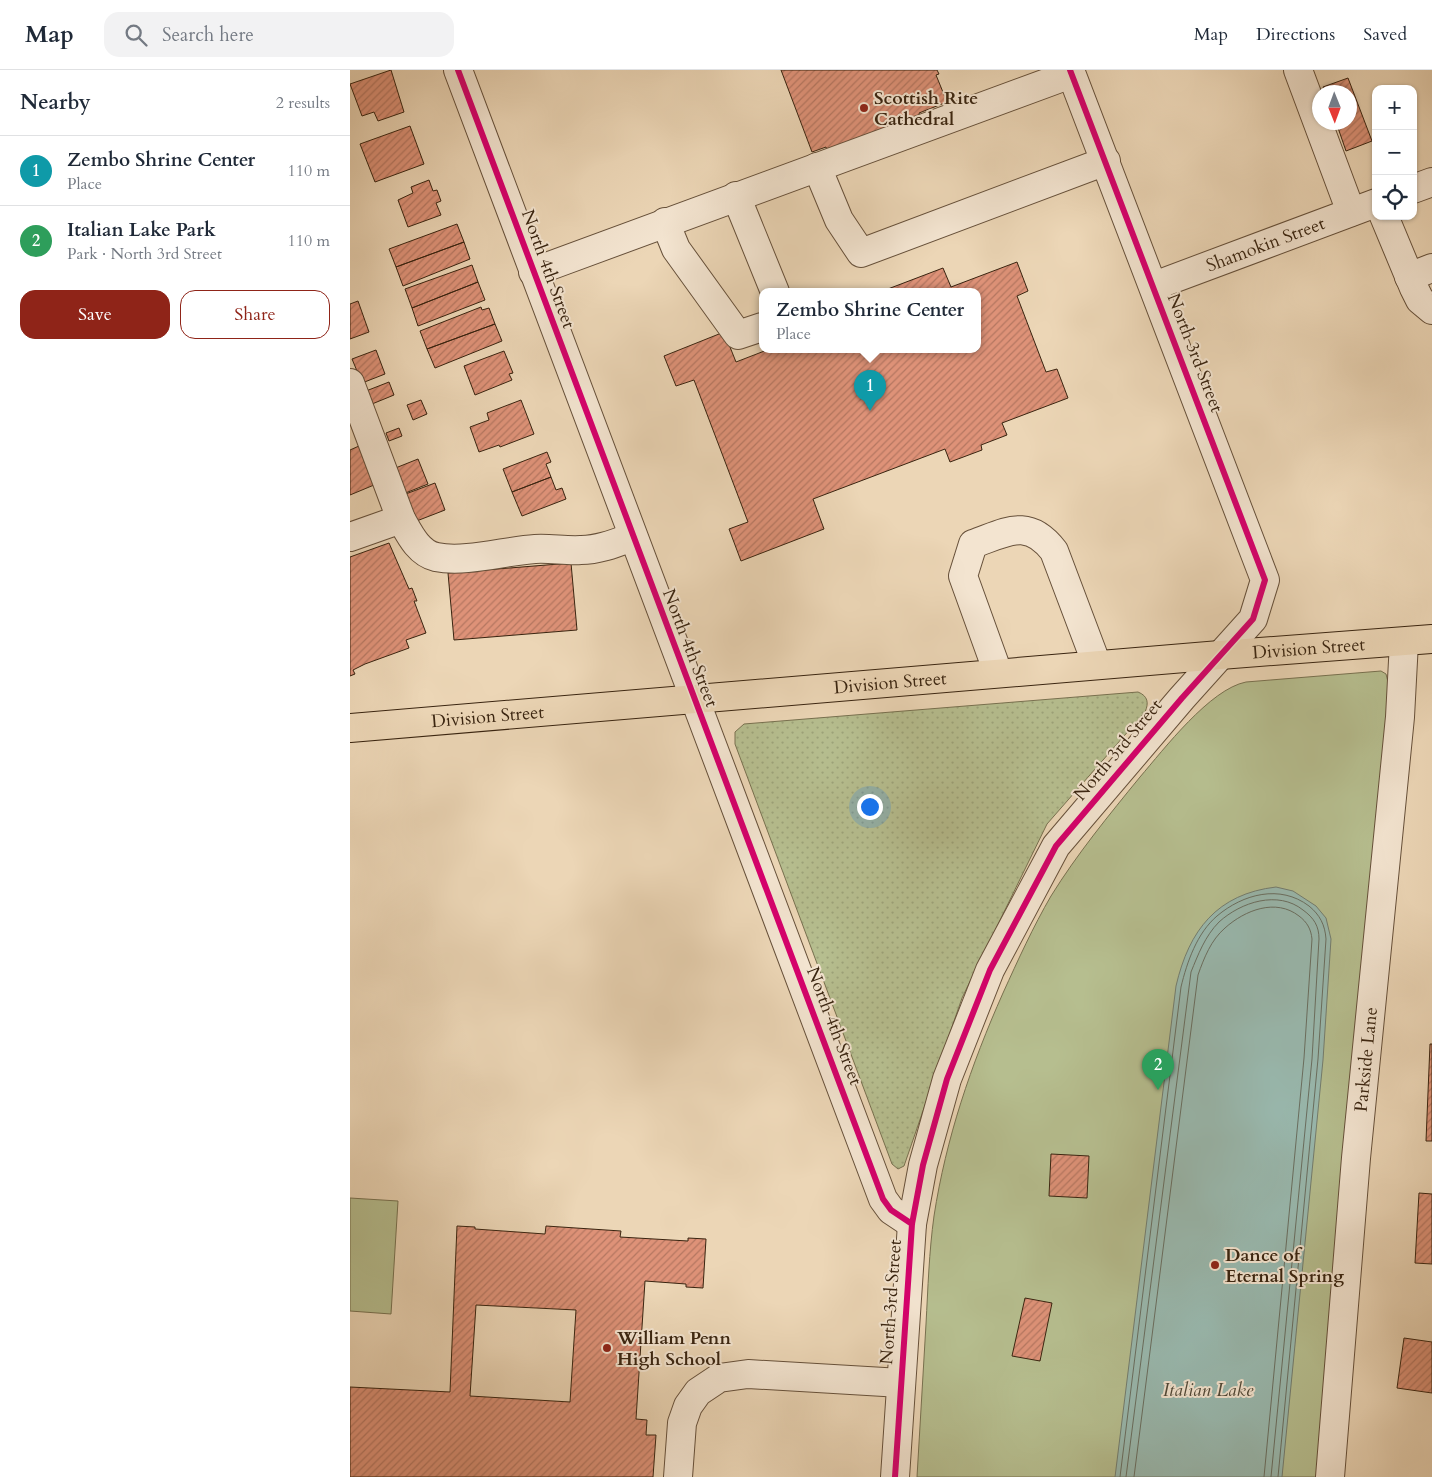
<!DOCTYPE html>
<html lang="en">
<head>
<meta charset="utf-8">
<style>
  :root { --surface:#fff; --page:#f2f2f3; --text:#1f2937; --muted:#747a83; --line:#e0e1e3; --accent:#8f2418 }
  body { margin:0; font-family:Cardo,serif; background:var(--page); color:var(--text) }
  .controls { position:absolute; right:15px; top:15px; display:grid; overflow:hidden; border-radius:10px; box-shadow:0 1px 4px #0004 }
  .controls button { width:45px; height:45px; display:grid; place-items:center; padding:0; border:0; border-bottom:1px solid var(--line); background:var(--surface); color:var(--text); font:25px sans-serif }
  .compass { position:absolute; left:962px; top:15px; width:45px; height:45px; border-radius:50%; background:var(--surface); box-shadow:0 1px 4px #0004; rotate:179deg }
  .you { position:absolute; left:519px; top:736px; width:18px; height:18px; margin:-12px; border:4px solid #fff; border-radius:50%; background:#1a73e8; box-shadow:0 0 0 8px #1a73e833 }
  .badge { display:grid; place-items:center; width:32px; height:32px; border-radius:50%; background:var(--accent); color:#fff; font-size:16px; font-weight:700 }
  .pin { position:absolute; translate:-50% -41px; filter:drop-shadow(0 1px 2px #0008) }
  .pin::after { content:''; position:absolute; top:26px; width:18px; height:15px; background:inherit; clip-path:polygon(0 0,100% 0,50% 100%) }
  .popup { position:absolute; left:409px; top:218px; width:222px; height:65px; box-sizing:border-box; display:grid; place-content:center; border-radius:10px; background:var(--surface); filter:drop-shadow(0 1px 4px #0005); font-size:16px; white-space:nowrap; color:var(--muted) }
  .popup b { font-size:19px; color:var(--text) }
  .popup::after { content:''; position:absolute; left:50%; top:100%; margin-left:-10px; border:10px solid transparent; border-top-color:var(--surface) }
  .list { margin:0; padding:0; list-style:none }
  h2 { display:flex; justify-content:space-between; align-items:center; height:65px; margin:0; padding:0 20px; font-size:21px }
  h2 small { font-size:16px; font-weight:400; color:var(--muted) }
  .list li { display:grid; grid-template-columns:32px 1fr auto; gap:15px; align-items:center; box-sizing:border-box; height:70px; padding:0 20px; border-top:1px solid var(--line) }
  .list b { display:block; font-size:19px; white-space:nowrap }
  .list p { margin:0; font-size:16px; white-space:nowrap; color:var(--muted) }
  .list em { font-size:16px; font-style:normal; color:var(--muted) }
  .actions { display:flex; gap:10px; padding:15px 20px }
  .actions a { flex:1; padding:11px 0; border:1px solid var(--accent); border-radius:15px; text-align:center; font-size:18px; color:var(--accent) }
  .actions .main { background:var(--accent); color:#fff }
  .icon { flex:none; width:28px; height:28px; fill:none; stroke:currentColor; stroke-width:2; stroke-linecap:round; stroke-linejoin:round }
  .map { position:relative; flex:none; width:1082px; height:1407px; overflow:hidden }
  header { display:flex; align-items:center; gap:30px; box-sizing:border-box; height:70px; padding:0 25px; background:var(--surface); border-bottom:1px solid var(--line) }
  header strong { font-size:24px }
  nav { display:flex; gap:28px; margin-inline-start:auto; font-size:18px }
  .search { width:350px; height:45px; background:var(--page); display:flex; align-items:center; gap:12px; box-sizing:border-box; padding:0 18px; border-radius:15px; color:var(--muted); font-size:19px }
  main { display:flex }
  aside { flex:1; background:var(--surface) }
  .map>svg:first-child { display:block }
</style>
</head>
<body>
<header>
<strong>Map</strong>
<div class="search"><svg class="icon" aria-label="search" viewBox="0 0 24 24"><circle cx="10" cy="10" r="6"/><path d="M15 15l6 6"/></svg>Search here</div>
<nav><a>Map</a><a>Directions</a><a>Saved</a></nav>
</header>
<main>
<aside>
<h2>Nearby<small>2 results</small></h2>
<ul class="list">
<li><span class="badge" style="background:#0f9aa8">1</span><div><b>Zembo Shrine Center</b><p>Place</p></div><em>110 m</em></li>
<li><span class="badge" style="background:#2e9e5b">2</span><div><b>Italian Lake Park</b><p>Park · North 3rd Street</p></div><em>110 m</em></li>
</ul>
<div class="actions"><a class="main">Save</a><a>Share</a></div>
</aside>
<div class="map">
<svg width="1082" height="1407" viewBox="0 0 1082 1407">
  <defs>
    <pattern id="grass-dots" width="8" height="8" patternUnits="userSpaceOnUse" patternTransform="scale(1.25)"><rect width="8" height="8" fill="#b6be8f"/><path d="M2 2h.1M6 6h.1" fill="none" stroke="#9da37a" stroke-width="1.8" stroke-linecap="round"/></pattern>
    <pattern id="building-hatch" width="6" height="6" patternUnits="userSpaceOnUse" patternTransform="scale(1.25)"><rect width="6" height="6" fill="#de9278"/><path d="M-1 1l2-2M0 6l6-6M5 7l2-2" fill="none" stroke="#b57761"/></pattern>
  </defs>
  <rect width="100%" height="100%" fill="#ecd6b6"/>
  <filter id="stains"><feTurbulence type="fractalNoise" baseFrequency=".004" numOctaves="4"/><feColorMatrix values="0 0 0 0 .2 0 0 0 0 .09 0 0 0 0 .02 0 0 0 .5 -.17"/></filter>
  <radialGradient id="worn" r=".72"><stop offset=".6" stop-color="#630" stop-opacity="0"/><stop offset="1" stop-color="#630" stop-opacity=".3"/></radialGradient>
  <path fill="url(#grass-dots)" stroke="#787150" d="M788 622C798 626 799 633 795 642L697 754 612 928 554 1096 548 1099 542 1094 385 674V662L394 654Z"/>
  <path fill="#b6be8f" stroke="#787150" d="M1031 601 1036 604 1040 620 971 1407H567C570 1356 573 1305 576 1254 578 1218 579 1182 584 1146 596 1068 621 995 653 923 668 890 683 857 701 826 727 784 759 745 790 707 814 679 860 619 896 612Z
    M0 1128 48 1131 41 1244 0 1241Z"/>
  <path fill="#99b9af" stroke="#737d6f" d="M926 817 943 821 966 836 976 848 981 869 973 990 932 1407H765L826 916C839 860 867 824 926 817Z"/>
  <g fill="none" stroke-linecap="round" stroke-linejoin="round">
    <path stroke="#696e60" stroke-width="1" d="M770 1407 831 917C837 892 847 863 867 846 893 824 930 814 959 836 970 845 975 855 976 869L968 989 928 1407
      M776 1407 841 902C848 885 855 866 869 852 891 832 928 820 953 840 964 848 969 856 969 869L962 989 921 1407
      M784 1407 848 905C854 888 861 870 875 858 895 840 926 828 949 846 957 852 961 859 962 869L954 988 914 1407"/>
  </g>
  <path fill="url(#building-hatch)" stroke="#392410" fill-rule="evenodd" d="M41 0 54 42 28 51 24 42 12 46 0 14Z
    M431 0H587L589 4 586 5 597 32 569 43 570 46 477 82 476 77 462 82Z
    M998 8 1022 71 996 81 986 52H999V22H975L973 17Z
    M60 56 74 94 25 112 10 74Z
    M79 110 83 121 87 120 91 131 86 133 91 145 58 157 48 130 63 123 61 117Z
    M107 154 114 172 46 197 39 179Z
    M114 172 120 189 53 216 46 197Z
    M667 192 678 221 667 226 696 302 707 299 718 328 652 353 657 365 631 375 632 380 600 392 595 379 463 429 474 459 391 491 379 459 398 452 344 310 326 316 314 286 374 262 386 292 417 280H628V222H530L593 198 601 217Z
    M122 195 128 212 62 238 55 219Z
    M128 212 135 230 68 256 62 238Z
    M8 231 19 262 0 269V234Z
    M131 237 132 240 139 238 145 254 77 279 70 261Z
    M145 254 152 271 85 298 77 279Z
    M26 280 35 304 12 313 2 289Z
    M154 281 163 303 159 304 162 310 125 325 114 296Z
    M39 312 44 325 22 334 16 321Z
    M71 330 77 344 63 350 57 335Z
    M171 330 184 364 150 377 149 375 129 382 120 357 139 350 137 343Z
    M49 358 52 366 39 371 36 363Z
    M9 376 24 415 0 425V380Z
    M197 382 201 392 196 394 201 407 162 422 153 399Z
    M68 389 78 414 53 424 43 399Z
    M201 407 206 420 212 418 216 429 172 446 162 422Z
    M85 413 95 440 64 452 53 425Z
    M39 473 59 519 62 518 67 531H64L76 563 56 570 59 578 15 594 3 600 5 604 0 606V487Z
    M221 493 227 560 104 570 98 503Z
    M1080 974H1082V1071H1076Z
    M701 1084 739 1086 737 1128 699 1126Z
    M1069 1123 1082 1124V1194L1065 1193Z
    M107 1156 125 1157V1159L195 1164 196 1156 271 1161 270 1167 338 1171V1168L356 1169 353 1218 336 1217V1214L295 1211 286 1349 297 1350 296 1365H306L303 1407H0V1317L100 1322ZM126 1235 226 1240 220 1332 120 1326Z
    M675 1228 702 1233 690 1291 662 1286Z
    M1054 1268 1082 1272V1323L1047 1318Z"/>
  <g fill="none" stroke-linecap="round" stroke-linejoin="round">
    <g stroke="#66503a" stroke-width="30">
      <g id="minor">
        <path d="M108 0 533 1129 541 1140 562 1154"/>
        <path d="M948 0 1001 142"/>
        <path d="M467 97 489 150 511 183 756 91"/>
        <path d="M1063 119 1082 112"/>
        <path d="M386 126 425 222"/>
        <path d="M1034 146 1064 218 1070 230 1082 240"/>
        <path d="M315 152 326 179 388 265 412 257"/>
        <path d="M183 202 721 4"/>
        <path d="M1059 207 1082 198"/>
        <path id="s1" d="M804 216 1026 133"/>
        <path d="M0 313 51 449C59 463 68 483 86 487 115 493 155 481 185 479 200 478 216 481 231 480 249 480 266 473 282 467"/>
        <path d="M0 467 51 449"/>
        <path d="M648 603 613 506 623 474C657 462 678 447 704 481L747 595"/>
        <path d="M328 1407 332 1353 338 1336 348 1322 369 1308 398 1304 551 1313"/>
        <path d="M545 1407 562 1154 573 1095 597 1009 640 900 706 776 832 628 903 549 915 510 720 0"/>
        <path id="s2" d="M980 1407 1006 1088 1050 647 1054 572"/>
      </g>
    </g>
    <g stroke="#392410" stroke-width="30">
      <g id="major">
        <path id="s3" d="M0 658 870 585 1082 569"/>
      </g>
    </g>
    <use href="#minor" stroke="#f3e4d0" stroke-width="28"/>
    <use href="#major" stroke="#ecd6b6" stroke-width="28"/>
    <g stroke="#f3e4d0" stroke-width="9">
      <path id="cycleway" d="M108 0 533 1129 541 1140 562 1154
        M545 1407 562 1154 573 1095 597 1009 640 900 706 776 832 628 903 549 915 510 720 0"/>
    </g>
    <use href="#cycleway" stroke="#d6006c" stroke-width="6"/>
  </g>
  <g fill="#8f2418" stroke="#f3e4d0" stroke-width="2">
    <circle cx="514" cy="38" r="5"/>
    <circle cx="865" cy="1195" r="5"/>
    <circle cx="257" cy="1278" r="5"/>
  </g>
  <g text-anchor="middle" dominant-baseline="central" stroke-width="4" stroke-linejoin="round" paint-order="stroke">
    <g font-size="18" font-weight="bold" fill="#392410" stroke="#f3e4d0" text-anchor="start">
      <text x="524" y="28">Scottish Rite<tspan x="524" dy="21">Cathedral</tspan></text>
      <text x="875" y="1185">Dance of<tspan x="875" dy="21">Eternal Spring</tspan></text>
      <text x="267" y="1268">William Penn<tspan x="267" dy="21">High School</tspan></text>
    </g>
    <g font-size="18" fill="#392410" stroke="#f3e4d0">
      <text stroke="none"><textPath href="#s1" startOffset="119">Shamokin Street</textPath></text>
      <text transform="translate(198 199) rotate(70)">North 4th Street</text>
      <text transform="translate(845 283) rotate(69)">North 3rd Street</text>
      <text transform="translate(340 578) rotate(69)">North 4th Street</text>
      <text stroke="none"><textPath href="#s3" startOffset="962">Division Street</textPath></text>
      <text stroke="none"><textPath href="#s3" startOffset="542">Division Street</textPath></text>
      <text stroke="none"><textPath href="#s3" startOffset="138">Division Street</textPath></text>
      <text transform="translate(768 680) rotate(-50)">North 3rd Street</text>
      <text transform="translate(484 956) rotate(69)">North 4th Street</text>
      <text stroke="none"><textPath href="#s2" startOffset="419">Parkside Lane</textPath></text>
      <text transform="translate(541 1232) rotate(-86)">North 3rd Street</text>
    </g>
    <g font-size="19" font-style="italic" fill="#514938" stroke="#f3e4d0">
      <text x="858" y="1320">Italian Lake</text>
    </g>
  </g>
  <rect width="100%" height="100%" filter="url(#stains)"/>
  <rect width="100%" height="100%" fill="url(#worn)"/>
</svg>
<div class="controls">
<button>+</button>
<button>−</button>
<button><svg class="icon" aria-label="locate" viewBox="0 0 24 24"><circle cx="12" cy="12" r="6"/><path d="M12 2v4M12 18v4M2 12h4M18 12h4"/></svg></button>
</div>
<svg class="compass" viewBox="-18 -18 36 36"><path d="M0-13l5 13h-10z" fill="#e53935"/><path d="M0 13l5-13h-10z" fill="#747a83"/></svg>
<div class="you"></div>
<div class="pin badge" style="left:520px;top:341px;background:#0f9aa8">1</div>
<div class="popup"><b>Zembo Shrine Center</b>Place</div>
<div class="pin badge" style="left:808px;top:1020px;background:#2e9e5b">2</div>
</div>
</main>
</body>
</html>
